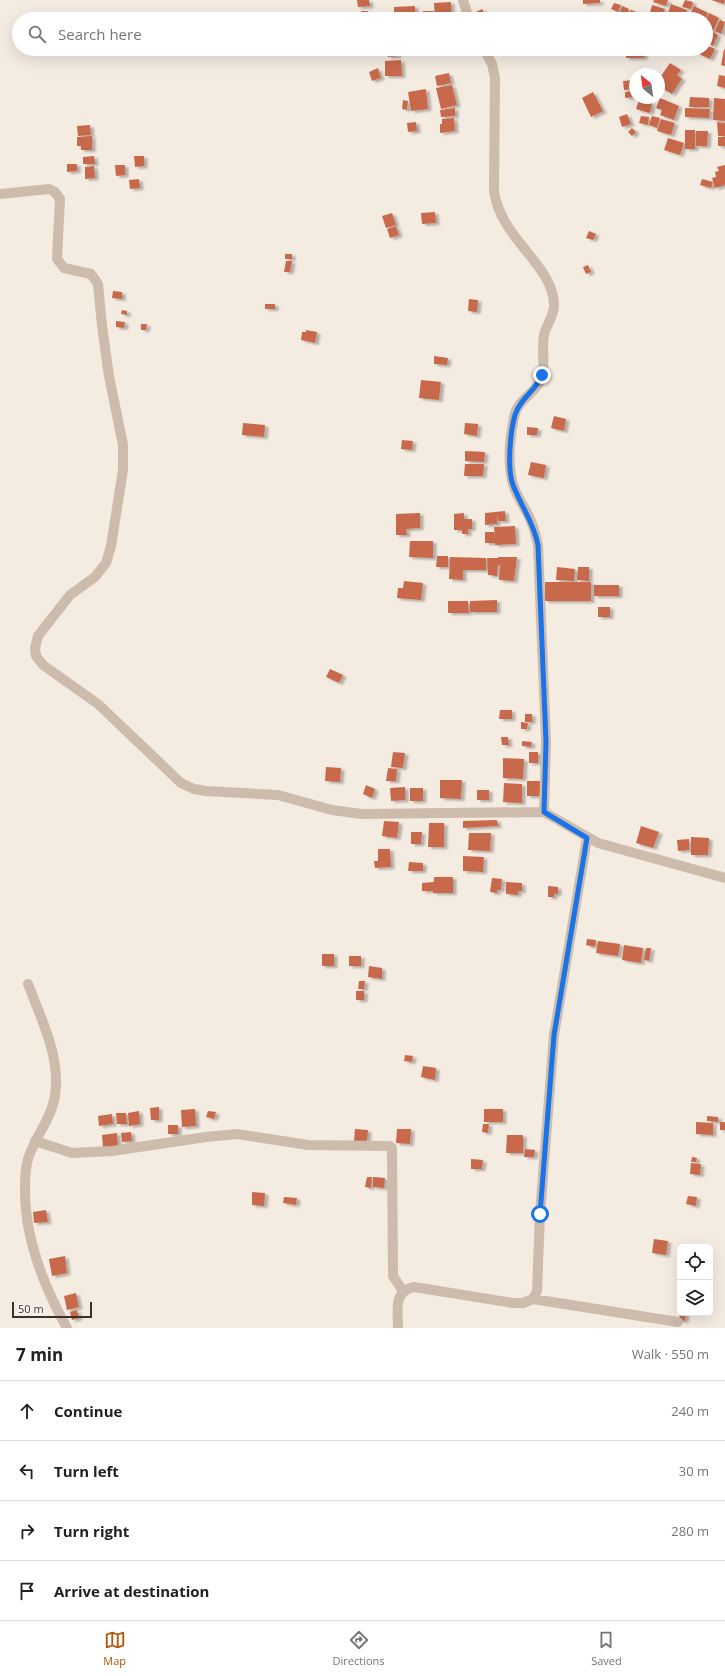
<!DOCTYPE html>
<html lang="en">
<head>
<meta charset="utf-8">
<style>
  :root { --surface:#fff; --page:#f2f2f2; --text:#202124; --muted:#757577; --line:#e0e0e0; --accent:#b45309 }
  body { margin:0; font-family:"Open Sans",sans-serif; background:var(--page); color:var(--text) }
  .controls { position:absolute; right:12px; bottom:12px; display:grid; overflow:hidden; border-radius:6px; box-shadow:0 4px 16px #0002 }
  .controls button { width:36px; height:36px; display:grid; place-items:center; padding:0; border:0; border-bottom:1px solid var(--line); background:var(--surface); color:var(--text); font:20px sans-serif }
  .compass { position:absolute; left:629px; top:68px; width:36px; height:36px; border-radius:50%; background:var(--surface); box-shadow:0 4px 16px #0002; rotate:331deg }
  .scale { position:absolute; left:12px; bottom:10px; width:80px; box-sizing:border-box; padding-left:4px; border:2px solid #3b302b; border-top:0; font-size:11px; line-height:14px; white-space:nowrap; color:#3b302b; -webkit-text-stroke:3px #fbf5ee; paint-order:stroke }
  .stop { position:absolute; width:12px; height:12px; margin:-9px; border:3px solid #1a73e8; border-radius:50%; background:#fff }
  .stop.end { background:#1a73e8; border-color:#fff; box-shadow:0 1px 4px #0008 }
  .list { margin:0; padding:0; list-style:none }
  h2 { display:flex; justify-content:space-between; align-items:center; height:52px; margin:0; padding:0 16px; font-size:17px }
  h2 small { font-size:13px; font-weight:400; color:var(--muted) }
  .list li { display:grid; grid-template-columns:26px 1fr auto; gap:12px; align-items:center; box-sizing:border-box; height:60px; padding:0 16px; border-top:1px solid var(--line) }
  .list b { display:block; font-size:15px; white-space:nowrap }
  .list em { font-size:13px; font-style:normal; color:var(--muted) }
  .icon { flex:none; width:22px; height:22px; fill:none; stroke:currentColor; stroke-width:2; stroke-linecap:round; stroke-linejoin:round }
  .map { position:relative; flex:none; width:725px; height:1328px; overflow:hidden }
  .search { position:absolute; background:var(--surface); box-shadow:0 4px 16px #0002; left:12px; right:12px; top:12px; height:44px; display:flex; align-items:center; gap:10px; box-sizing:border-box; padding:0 14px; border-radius:22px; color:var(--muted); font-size:15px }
  .sheet { height:292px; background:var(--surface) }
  nav { display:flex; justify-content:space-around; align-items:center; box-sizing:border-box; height:56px; border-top:1px solid var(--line); background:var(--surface); font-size:11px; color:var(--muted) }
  nav a { display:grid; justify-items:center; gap:2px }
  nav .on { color:var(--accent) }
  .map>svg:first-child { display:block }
</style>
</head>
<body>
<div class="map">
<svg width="725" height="1328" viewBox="0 0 725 1328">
  <defs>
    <filter id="shadow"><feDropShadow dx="3.5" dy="2" stdDeviation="1" flood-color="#0004"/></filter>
  </defs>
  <rect width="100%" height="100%" fill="#f4ebe1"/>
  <path fill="#c8694b" filter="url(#shadow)" d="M357 0H369L370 6 358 7Z
    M583 0H600V3L583 4Z
    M654 0H668L666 6 653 2Z
    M685 0 693 2 691 9 682 7Z
    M711 0H725L724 4Z
    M451 2V19H435L434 3Z
    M614 3 621 5 618 12 611 9Z
    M671 4 687 10 684 19H666Z
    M652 5 665 9 662 19 649 16Z
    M415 6V17L394 18V7Z
    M622 6 629 9 627 15 620 12Z
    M694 6 708 13 705 19H688Z
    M482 9 488 19H477L474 13Z
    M631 10 639 13 637 17 628 16Z
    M361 11H368V15H361Z
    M423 11H434V19H417L416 15H423Z
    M709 13 719 18 713 32 706 28V19Z
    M380 15H390V19H380Z
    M354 16H369V19H354Z
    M622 16 633 18V19H622Z
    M720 20 725 22 721 34 715 31Z
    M709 30 718 35 713 46 706 42V37Z
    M706 45 715 49 710 59 697 53 699 49H706Z
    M388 49H397L398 56 388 57Z
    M626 49H645L644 58H626Z
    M655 49H667L665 53Z
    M724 49 725 50V66L721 65Z
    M401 60 402 76H385V61Z
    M670 63 681 70 677 75 682 79 672 94 660 87 663 81 659 79Z
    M378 68 381 78 372 81 369 72Z
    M449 73 451 83 437 86 435 76Z
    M719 75 725 76V88L717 86Z
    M633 80 634 89 624 90 623 81Z
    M452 85 457 105 441 109 436 88Z
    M426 89 428 109 411 111 408 92Z
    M633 91V97L625 98V92Z
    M593 92 603 111 591 117 582 98Z
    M690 97 709 98V107H689Z
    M660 98 679 106 674 120 660 115 662 110 656 108Z
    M714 98 725 99V121L713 120Z
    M403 100 408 101 407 110 402 109Z
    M639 100 652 103 650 113 636 109Z
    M455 108V116L441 117 440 110Z
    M685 108 710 109 709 118 685 117Z
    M627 114 631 124 622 127 619 117Z
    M641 116 649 117 648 125 639 123Z
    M652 116 660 118 657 128 649 125Z
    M454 118 455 131 440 133V124H442V119Z
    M661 119 675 123 671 135 657 131Z
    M416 122 417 131 408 132 407 123Z
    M717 122 725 123V136H718Z
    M90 125 91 135 78 136 77 126Z
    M632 128 636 132 632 136 628 132Z
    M685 130H695V149H685Z
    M696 131H708L707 146H696Z
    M92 136V150H81V146H77V137Z
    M718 137H725V146H718Z
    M668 138 684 143 680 155 664 150Z
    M94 156 95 164H83V157Z
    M134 156H144V166L135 167Z
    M67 164H77V171L67 172Z
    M115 165H125V175L116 176Z
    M725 165V185L715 188 712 178 716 177 715 172 719 171 717 167Z
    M94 166 95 178 85 179V167Z
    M139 179 140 188 130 189 129 180Z
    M702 179 713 182 711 188 700 185Z
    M435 212 436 223 422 224 421 213Z
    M392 213 396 225 386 228 382 216Z
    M396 226 399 235 390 238 387 229Z
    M589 231 596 234 593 240 586 238Z
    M285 254H292V259H285Z
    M286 261H292L290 272H284Z
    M588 265 591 272 586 274 583 267Z
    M113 291 122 292V299L112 298Z
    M469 299 478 300 477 312 468 311Z
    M265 304H275V309H265Z
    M122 310 127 311V315L121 314Z
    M116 321 125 322 124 328 116 327Z
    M141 324H147L146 330H141Z
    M306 330 317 332 315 343 301 340 302 332H306Z
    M434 356 448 358 447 365 434 364Z
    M421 380 441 382 439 400 419 398Z
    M554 416 566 419 564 431 551 428Z
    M243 423 265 425 264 437 242 435Z
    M465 423 478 424 477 436 464 434Z
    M527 427 538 428 537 435H527Z
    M402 440 413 441 412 450 401 449Z
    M465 451 485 452 484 462 465 461Z
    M531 462 546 465 544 478 528 475Z
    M465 464H484L483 476H464Z
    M505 511 506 521H498L497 515V524L485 525V513Z
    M420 513V528L406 529 407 535H396V514Z
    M464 513V519H472V529H468V534H462V530H454V514Z
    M515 526 516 544 495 545V543H485V532H494L495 541 494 527Z
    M410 541H433V558L409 557Z
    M437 556H448V567H436Z
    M450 557 486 558V570H463V580L449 579Z
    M498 557H517L514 581 499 580 500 565H498L497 576 488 575 487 558H498Z
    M557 567 575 569 574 581 556 580Z
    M578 567H589V581L577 580Z
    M404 581 423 583 421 600 397 598 398 588H403Z
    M545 582H591V601H545Z
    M594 585H619V596H594Z
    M497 600V612H470V601Z
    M448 601H468L469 613H448Z
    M598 607H610V617H598Z
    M330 669 343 675 339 683 326 677Z
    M500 710H512V719H499Z
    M525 714H532V722H525Z
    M521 722 528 723 527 729H521Z
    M501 737H508L509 745H502Z
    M522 741 532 742 531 747 522 746Z
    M393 752 405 753 403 768 391 767Z
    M529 752H538V763H529Z
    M503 758 524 759 523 779 503 778Z
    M326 767 341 768 340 782 325 781Z
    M388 768 397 769 396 781H386Z
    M440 780H462L461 799 440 798Z
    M527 781H541V796H527Z
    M504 783 522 784V803L503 802Z
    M366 785 375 789 372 798 363 794Z
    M405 787V800L391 801 390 788Z
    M410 788H423V801H410Z
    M477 790H489V800H477Z
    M497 820 498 826 463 828V821Z
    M384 821 399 822 397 838 382 836Z
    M429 823H444V847H428Z
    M641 826 659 832 653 848 636 843Z
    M411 832H422L421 844H411Z
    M469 833H491L490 851 468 850Z
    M691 837 709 838 708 855H691Z
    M689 839V850L678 851 677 840Z
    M378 849H390L391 867 375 868 374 861H378Z
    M463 856 484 857 483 872 463 871Z
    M409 862 423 863V871H408Z
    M434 877H453V893H433V891H422V883L434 882Z
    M492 878 502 879 501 890H497V893L490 892Z
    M506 882 522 883V891H518V895L506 894Z
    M548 886 558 887V894H554V897H548Z
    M587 939 596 940 595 947 586 945Z
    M598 941 620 944 618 956 596 953Z
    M624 945 643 948 641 963 622 960Z
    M646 948H651L649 961 644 960Z
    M322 954H334V966H322Z
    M349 956H361V966H349Z
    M369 966 382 968V979L368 977Z
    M359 981H365L364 989H358Z
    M356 991H364V1000H356Z
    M405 1055 413 1056 412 1062 404 1061Z
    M423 1066 436 1068 435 1080 421 1077Z
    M159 1107V1120H151L150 1108Z
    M195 1109 196 1126 182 1127 181 1110Z
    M484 1109H503V1122H484Z
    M139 1111 140 1124 129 1126 128 1113Z
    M208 1111 216 1112 214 1119 206 1117Z
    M116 1113H126L127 1124H117Z
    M112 1114 113 1124 99 1126 98 1116Z
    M707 1116 718 1117V1122L707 1121Z
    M696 1122 713 1123V1135L696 1134Z
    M720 1122H725V1130H720Z
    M483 1124H489L488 1133 482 1132Z
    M168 1125H178V1134H168Z
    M355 1129 368 1130 367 1143 354 1141Z
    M397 1129H411L410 1144 396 1143Z
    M131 1132 132 1141 122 1142 121 1133Z
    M117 1133 118 1146 103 1148 102 1135Z
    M507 1135H523V1153H506Z
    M525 1149 535 1150 534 1157H524Z
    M692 1157 697 1158 696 1162H691Z
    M471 1159 483 1160 482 1169H471Z
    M691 1163 701 1164 700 1175 690 1174Z
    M367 1177H372L371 1188 365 1187Z
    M373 1177 385 1178 384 1188 373 1187Z
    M252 1192 265 1193 264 1206 252 1205Z
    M688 1196 697 1197 696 1206 686 1204Z
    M284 1197 297 1198 296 1205 283 1203Z
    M46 1210 48 1222 34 1223 33 1212Z
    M654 1239 668 1241 666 1255 652 1253Z
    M65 1256 67 1273 52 1276 49 1259Z
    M76 1293 79 1307 67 1310 64 1296Z
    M77 1310 79 1318 72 1320 70 1312Z
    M680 1313H686L685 1321 679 1320Z"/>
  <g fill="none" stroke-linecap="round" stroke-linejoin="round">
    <path stroke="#cdbbac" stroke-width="10" d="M463 0 469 19
      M0 194 49 189 55 192 60 199 57 259 64 268 91 274 98 284 102 326 109 376 123 445V470L111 546 106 563 95 577 70 595 38 636 35 648 36 656 43 665 98 704 181 783 194 789 206 791 278 795 332 810 361 814 544 812 546 741 538 545C536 536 534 527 530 519 525 507 516 496 513 484 507 463 510 437 514 417 517 401 531 396 539 383 547 369 541 351 544 335 546 325 555 315 554 304 553 265 500 238 494 191L495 78 492 64 484 49
      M544 812 598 843 725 878
      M28 984C41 1018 61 1058 55 1095 52 1118 35 1137 28 1159 25 1169 25 1180 25 1190 25 1239 43 1285 67 1328
      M35 1141 72 1153 112 1151 206 1137 237 1134 308 1145 390 1146 392 1148 393 1276 403 1291
      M533 1299 678 1322
      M398 1328C398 1311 393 1291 414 1287L513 1303H523L533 1299 537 1291 540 1214 554 1035 587 838"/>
  </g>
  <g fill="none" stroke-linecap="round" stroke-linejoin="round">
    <path stroke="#1a73e8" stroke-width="5" d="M540 1214 554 1035 587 838 544 812 546 742 538 545C534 523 521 506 513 485 507 469 510 432 515 415 520 398 536 391 542 375"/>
  </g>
</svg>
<div class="controls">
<button><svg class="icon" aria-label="locate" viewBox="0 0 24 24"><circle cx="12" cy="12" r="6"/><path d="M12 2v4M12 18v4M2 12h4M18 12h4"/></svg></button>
<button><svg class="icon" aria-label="layers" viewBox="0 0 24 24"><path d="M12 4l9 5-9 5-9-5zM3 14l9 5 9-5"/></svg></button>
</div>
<svg class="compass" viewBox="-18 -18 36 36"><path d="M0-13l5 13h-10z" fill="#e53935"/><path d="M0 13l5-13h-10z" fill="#757577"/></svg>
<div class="scale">50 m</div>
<div class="stop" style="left:540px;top:1214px"></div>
<div class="stop end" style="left:542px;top:375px"></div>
<div class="search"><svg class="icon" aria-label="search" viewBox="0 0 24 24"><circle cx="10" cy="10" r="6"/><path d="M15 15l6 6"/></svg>Search here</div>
</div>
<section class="sheet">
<h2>7 min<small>Walk · 550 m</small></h2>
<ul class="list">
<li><svg class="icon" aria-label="ahead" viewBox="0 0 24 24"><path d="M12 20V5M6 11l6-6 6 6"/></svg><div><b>Continue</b></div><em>240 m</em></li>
<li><svg class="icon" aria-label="left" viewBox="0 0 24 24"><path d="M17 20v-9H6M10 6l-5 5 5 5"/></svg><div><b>Turn left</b></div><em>30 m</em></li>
<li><svg class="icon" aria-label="right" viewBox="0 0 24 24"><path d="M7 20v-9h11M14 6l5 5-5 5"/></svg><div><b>Turn right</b></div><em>280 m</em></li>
<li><svg class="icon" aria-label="arrive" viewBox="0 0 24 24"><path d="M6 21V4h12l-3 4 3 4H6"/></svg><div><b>Arrive at destination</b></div></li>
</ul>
</section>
<nav>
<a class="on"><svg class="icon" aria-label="map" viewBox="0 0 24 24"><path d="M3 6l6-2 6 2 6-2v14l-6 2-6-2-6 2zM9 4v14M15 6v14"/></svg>Map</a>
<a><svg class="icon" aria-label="directions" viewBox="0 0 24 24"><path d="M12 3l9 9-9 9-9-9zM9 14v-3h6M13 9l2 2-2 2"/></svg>Directions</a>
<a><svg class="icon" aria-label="saved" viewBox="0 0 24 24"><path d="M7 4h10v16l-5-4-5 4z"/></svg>Saved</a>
</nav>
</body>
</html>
